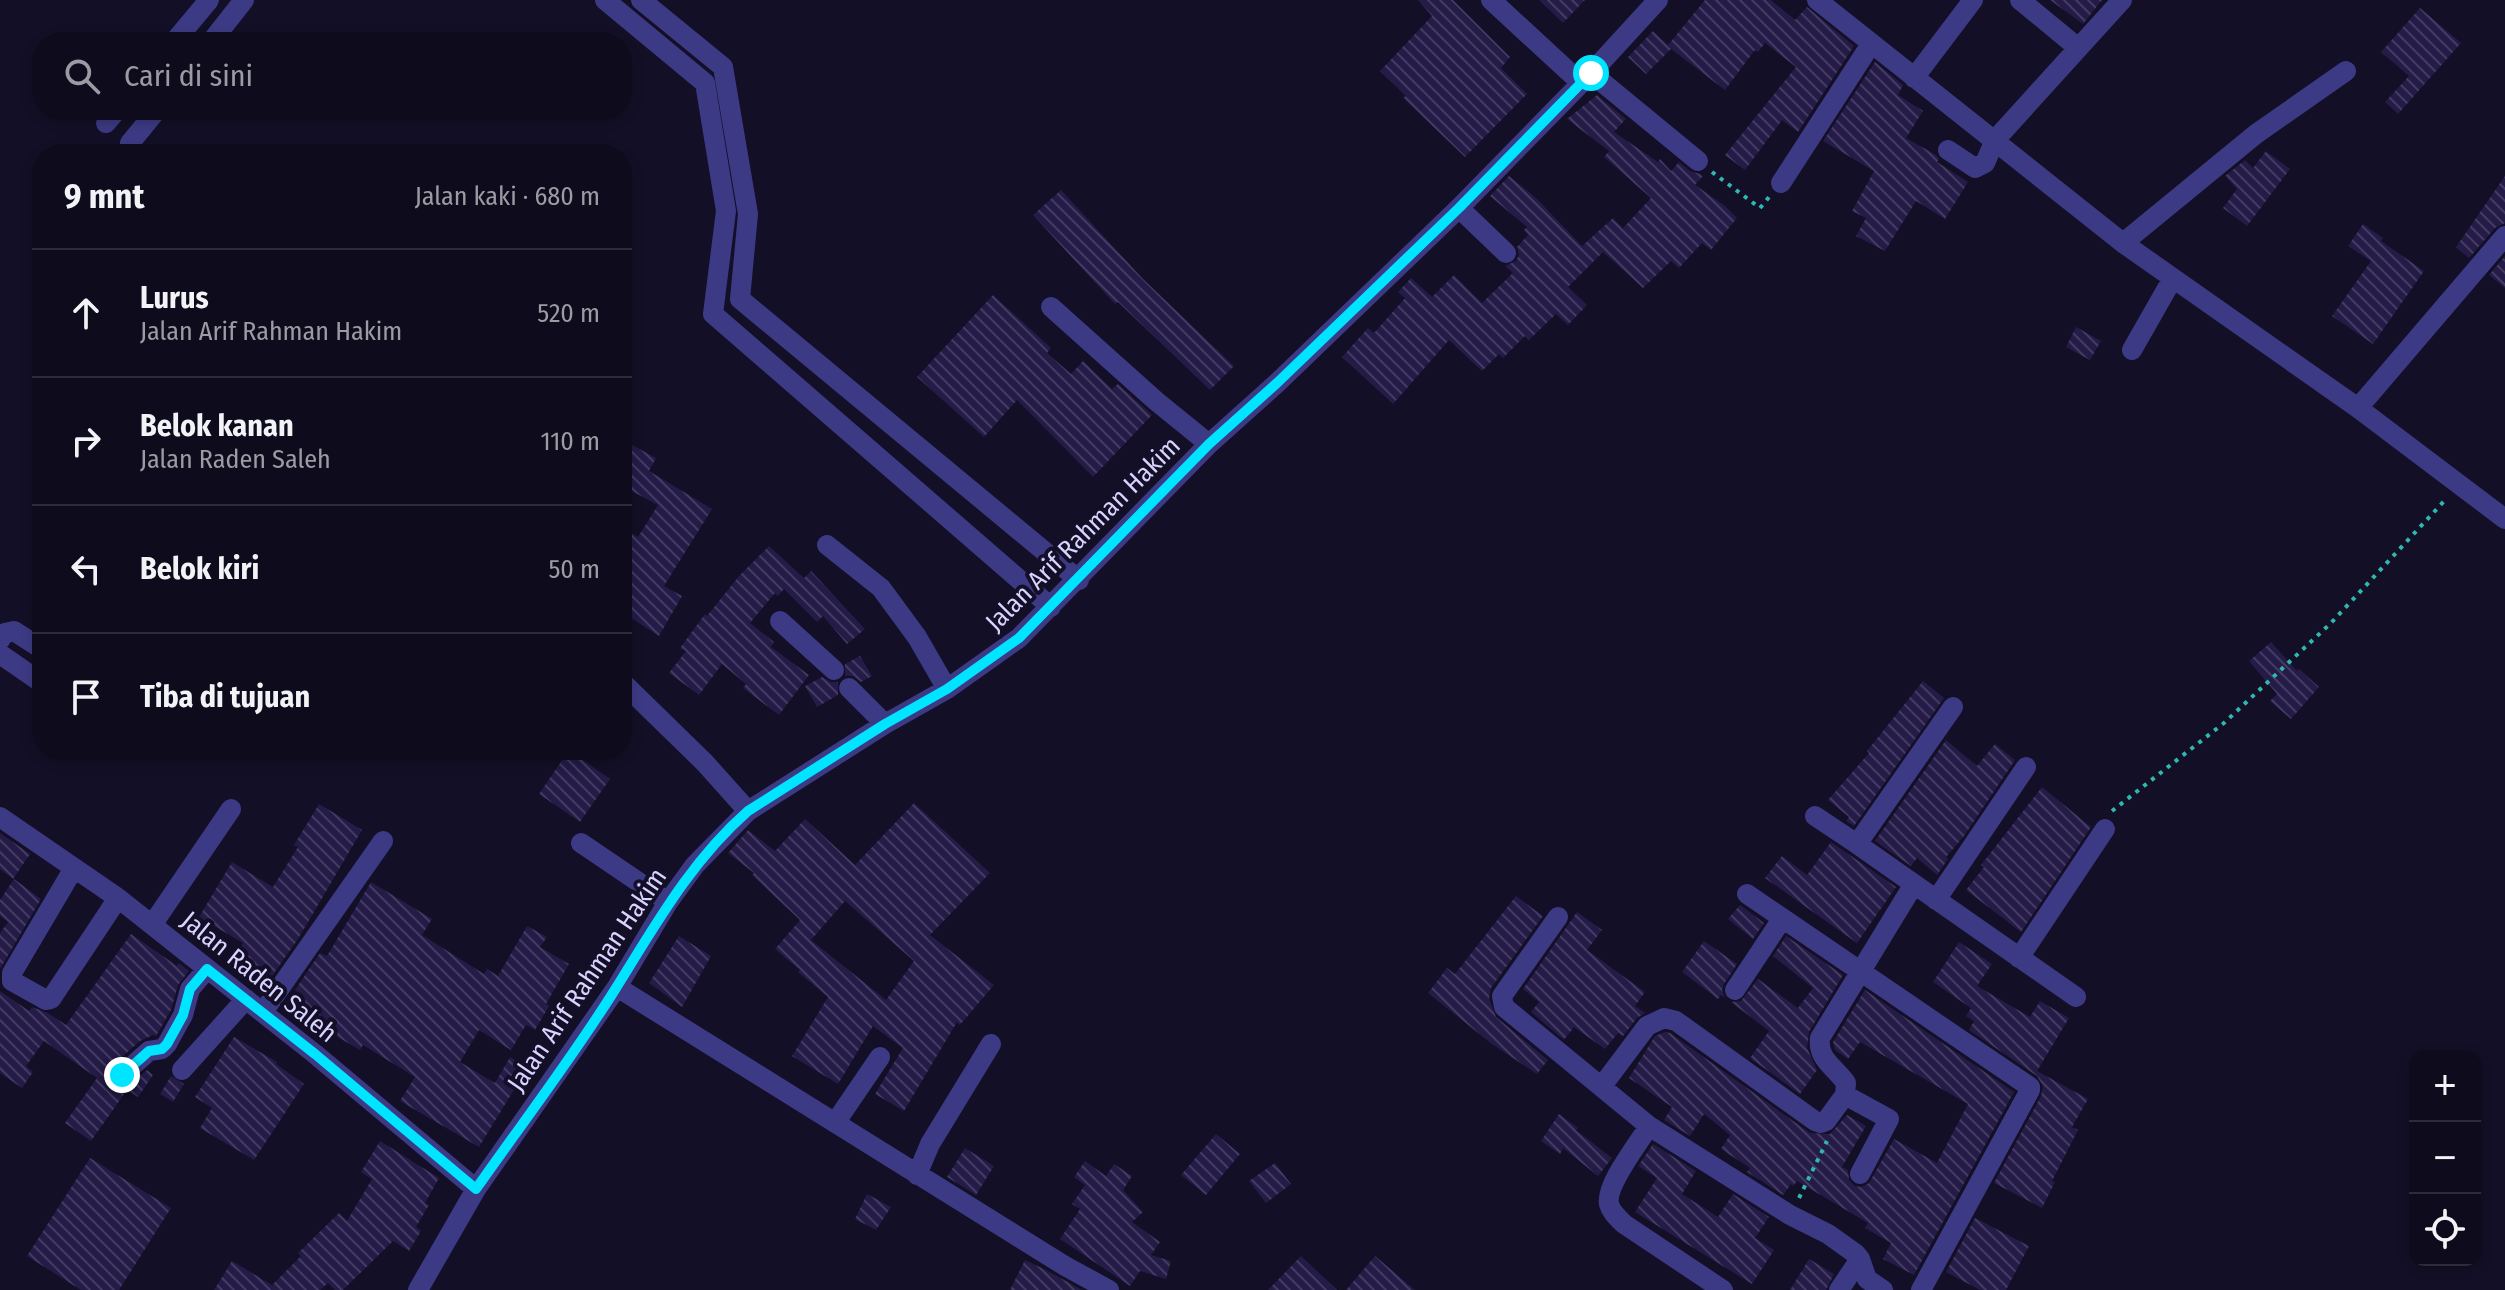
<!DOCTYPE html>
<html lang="id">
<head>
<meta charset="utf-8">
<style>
  :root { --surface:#0e0b1c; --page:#171425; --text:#f1f3f6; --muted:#9b9ba3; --line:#2e2b3b }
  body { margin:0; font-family:"Fira Sans Condensed",sans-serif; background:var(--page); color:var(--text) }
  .controls { position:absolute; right:24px; bottom:24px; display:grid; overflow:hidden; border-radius:16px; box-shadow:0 4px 12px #0003 }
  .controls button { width:72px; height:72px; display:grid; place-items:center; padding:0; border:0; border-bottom:2px solid var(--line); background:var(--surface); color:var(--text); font:40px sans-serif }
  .stop { position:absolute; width:24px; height:24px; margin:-18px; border:6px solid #00e5ff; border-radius:50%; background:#fff }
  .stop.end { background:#00e5ff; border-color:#fff; box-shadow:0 2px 8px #0008 }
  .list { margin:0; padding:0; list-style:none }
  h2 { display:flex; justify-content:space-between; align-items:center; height:104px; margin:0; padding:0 32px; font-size:34px }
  h2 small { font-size:26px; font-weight:400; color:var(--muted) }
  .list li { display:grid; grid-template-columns:52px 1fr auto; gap:24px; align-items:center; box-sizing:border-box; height:128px; padding:0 32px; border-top:2px solid var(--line) }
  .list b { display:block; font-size:30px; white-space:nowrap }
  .list p { margin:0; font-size:26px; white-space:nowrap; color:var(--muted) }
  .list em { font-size:26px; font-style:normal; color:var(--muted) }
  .icon { flex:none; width:44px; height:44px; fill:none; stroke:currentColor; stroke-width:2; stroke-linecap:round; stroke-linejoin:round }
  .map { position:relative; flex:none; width:2505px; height:1290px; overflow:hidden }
  .search { position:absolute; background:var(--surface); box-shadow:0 4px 12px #0003; left:32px; top:32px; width:600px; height:88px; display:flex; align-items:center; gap:20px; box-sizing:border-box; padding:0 28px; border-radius:32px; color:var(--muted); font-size:30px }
  .panel { position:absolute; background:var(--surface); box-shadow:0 4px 12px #0003; left:32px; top:144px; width:600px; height:616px; border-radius:32px }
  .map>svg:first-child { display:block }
</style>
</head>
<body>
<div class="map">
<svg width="2505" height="1290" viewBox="0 0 2505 1290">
  <defs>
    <pattern id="building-back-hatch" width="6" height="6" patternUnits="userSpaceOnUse" patternTransform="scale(2)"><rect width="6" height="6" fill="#241b47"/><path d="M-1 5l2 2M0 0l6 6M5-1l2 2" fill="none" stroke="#433b63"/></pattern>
  </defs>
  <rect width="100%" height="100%" fill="#130f26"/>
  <path fill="url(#building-back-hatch)" fill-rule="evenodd" d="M1418 0H1453L1510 57 1501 68 1527 94 1465 157 1403 98 1406 96 1380 71 1432 16Z
    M1539 0H1585L1563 23Z
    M1705 0H1771L1795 20 1807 7 1854 46 1798 132 1782 120 1745 170 1725 155 1796 67 1765 43 1758 52 1755 50 1725 90 1671 49 1646 74 1628 57 1653 31 1668 45Z
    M2050 0H2102L2083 24Z
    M2420 8 2461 43 2398 114 2385 102 2409 76 2381 52Z
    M1875 62 1903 85 1898 95 1923 111 1906 138 1936 155 1939 159 1937 162 1968 182 1945 219 1916 201 1885 251 1856 236 1866 218 1852 211 1874 171 1823 141Z
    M1597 95 1626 119 1614 132 1658 162 1660 159 1671 171 1679 162 1690 171 1700 174 1703 176 1695 185 1725 206 1737 218 1711 250 1702 243 1679 268 1671 261 1643 288 1603 252 1568 287 1587 305 1568 325 1556 314 1529 340 1525 336 1503 358 1499 354 1482 371 1449 340 1393 404 1342 357 1368 328 1374 333 1405 298 1398 292 1411 278 1432 297 1454 275 1482 303 1513 273 1505 266 1516 261 1519 255 1517 247 1528 235 1524 230 1527 227 1490 196 1509 176 1536 198 1582 246 1613 218 1623 228 1651 198 1604 157 1609 151 1567 119Z
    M2266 151 2290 169 2247 226 2223 208 2237 189 2225 176 2245 160 2253 168Z
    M2505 176V223L2495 228 2469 258 2456 247Z
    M1061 190 1142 278 1234 366 1210 390 1118 302 1115 304 1033 215Z
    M2363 224 2383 238 2381 241 2424 271 2373 344 2332 316 2371 261 2348 246Z
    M2505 256V288L2489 275Z
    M993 295 1051 348 1047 353 1071 374 1083 361 1112 389 1118 384 1152 415 1093 477 1017 400 984 437 917 377Z
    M2076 327 2101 341 2090 360 2066 347Z
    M632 445 656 458 649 471 712 509 664 586 682 596 659 636 622 612V527L638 537 658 505 622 486V447L628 452Z
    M769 546 804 578 811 571 865 629 847 644 823 616 817 622 784 589 778 596 775 593 750 623 774 642 771 647 809 675 779 715 743 688 746 684 722 664 699 695 669 673 686 651 680 648 705 614 707 616 739 576Z
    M2271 642 2297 671 2299 669 2319 687 2291 719 2270 701 2277 694 2249 661Z
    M860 656 872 676 861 682 853 676H845V664Z
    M822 677 831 682H838V695L817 707 805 686Z
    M1923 681 1944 698 1854 826 1846 821 1849 817 1828 800 1869 753 1867 751Z
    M1946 740 1977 766 1995 744 2015 760 1964 836 1946 857 1948 859 1937 875 1917 858 1911 866 1875 841Z
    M569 750 610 779 580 822 539 794Z
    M2042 787 2091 827 2021 932 1966 890 1984 867 1981 865Z
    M914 803 990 873 930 935 994 985 960 1025 957 1022 904 1111 875 1094 903 1048 873 1026 838 1084 792 1056 828 997 798 972 800 970 775 949 800 920 752 875 754 873 728 853 748 830 775 851 805 819 855 865ZM845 901 914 961 886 1000 811 940Z
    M319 804 362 830 298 939 272 976 236 955 243 943 199 917 232 862 273 887 298 847 294 845Z
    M0 833 30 854 13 879 0 869Z
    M1831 842 1896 887 1857 943 1765 878 1782 856 1807 875Z
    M14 879 41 899 0 969V933L8 922 0 916V900Z
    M371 882 432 919 422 935 484 974 487 969 498 976 527 926 547 937 540 947 569 964 546 1004 549 1006 535 1030 526 1025 511 1050 479 1030 460 1062 495 1083 510 1057 525 1066 517 1078 520 1080 479 1147 400 1101 415 1077 363 1045 360 1050 331 1033 334 1029 290 1002 297 991 295 990 320 953 327 956Z
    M1516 896 1543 916 1491 988 1489 998 1496 1017 1548 1060 1537 1074 1492 1044 1428 993 1447 968 1455 974Z
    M1740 905 1764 923 1753 939 1728 919Z
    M1577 912 1602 930 1587 950 1645 992 1635 1006 1645 1013 1637 1018 1623 1036 1618 1033 1605 1049 1574 1027 1564 1040 1531 1012 1539 1002 1523 989Z
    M131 934 177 966 179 963 189 971 178 985 171 1010 156 1036 153 1035 140 1041 113 1065 109 1077 113 1084 124 1088 147 1070 153 1075 138 1097 127 1090 91 1141 65 1123 97 1078 44 1041 26 1066 33 1072 22 1088 0 1073V991L29 1011 32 1007 48 1013 66 1025Z
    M679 936 711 956 682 1007 649 983Z
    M1786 936 1843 975 1809 1032 1807 1048 1817 1070 1800 1094 1750 1058 1769 1031 1731 1002 1741 1001 1758 979 1798 1008 1813 988 1773 956Z
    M1704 941 1737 964 1724 984 1722 990 1725 998 1721 995 1718 999 1682 972Z
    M1959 942 1992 964 1977 986 2030 1017 2040 1001 2069 1018 2037 1071 2088 1099 2072 1127 2078 1130 2052 1181 2055 1182 2042 1208 1994 1183 2041 1096 2043 1086 2037 1076 1969 1030 1974 1021 1966 1016 1971 1008 1933 982Z
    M1865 990 2014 1092 1914 1275 1883 1259 1891 1243 1865 1228 1868 1223 1797 1181 1793 1186 1791 1184 1783 1195 1747 1172 1750 1168 1721 1149 1730 1135 1704 1114 1690 1136 1664 1120 1672 1107 1629 1078 1655 1036 1665 1032 1670 1033 1810 1133 1830 1134 1847 1115 1866 1126 1842 1167 1848 1170 1849 1180 1855 1186 1861 1187 1869 1183 1894 1139 1937 1163 1968 1104 1860 1042 1848 1059 1835 1050 1833 1042Z
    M234 1037 277 1062 276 1064 304 1084 254 1160 200 1128 212 1108 195 1097Z
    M171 1076 184 1084 173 1102 160 1094Z
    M1559 1114 1578 1128 1576 1130 1612 1158 1598 1176 1563 1148 1560 1154 1541 1141Z
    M1216 1134 1240 1154 1206 1195 1181 1175Z
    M380 1141 439 1178 425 1203 429 1205 416 1227 421 1231 409 1251 393 1241 343 1290H335L328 1283 320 1290H214L232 1261 272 1285 301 1256 298 1253 339 1213 347 1221 372 1179 361 1172Z
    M1653 1144 1696 1171 1682 1194 1718 1217 1733 1194 1769 1217 1755 1238 1774 1250 1752 1284 1635 1212 1657 1178 1638 1166Z
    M965 1148 994 1166 976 1195 947 1177Z
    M90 1158 171 1208 119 1290H81L27 1256Z
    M1085 1161 1106 1176 1114 1164 1132 1176 1123 1190 1143 1212 1132 1222 1160 1242 1151 1255 1171 1261 1166 1279 1140 1271 1130 1286 1060 1239 1080 1209 1072 1204 1085 1185 1074 1177Z
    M1275 1163 1291 1184 1266 1203 1249 1181Z
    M867 1194 891 1207 876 1230 855 1219Z
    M1975 1218 2029 1246 2006 1290H1980L1946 1272Z
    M1301 1256 1337 1290H1268Z
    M1375 1256 1415 1290H1346Z
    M1809 1259 1834 1274 1826 1290H1790Z
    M1025 1260 1046 1270 1082 1290H1010Z"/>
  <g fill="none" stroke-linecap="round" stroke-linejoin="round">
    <path stroke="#2fb8b0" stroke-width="4" stroke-dasharray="4 6" stroke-linecap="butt" d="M1712 172 1760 208 1770 196
      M2112 811 2224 723 2331 623 2447 498
      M1799 1198 1827 1141"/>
    <path stroke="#3d3a85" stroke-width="20" d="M605 0 705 83 726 211 713 314 1051 607
      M641 0 723 67 748 214 740 299 1079 580
      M1491 0 1581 83
      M1817 0 2123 243 2358 408 2505 519
      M2020 0 2077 47
      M174 42 209 0
      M211 42 244 0
      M1591 73 1698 161
      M1914 78 1973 0
      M106 123 117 110
      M130 143 157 110
      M1948 150 1975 168 1985 163 1995 140 2122 0
      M1781 183 1871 44
      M1459 208 1506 253
      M2123 243 2256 134 2346 71
      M1051 307 1156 401 1209 444
      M2132 350 2173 278
      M2358 408 2505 236
      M827 545 881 588 917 637 947 689
      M780 621 834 670
      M0 640 5 633 14 631 42 649
      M0 654 42 683
      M622 682 705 763 748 811
      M849 688 885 724
      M1815 816 1857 844
      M0 817 118 898 315 1054 476 1189
      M581 843 668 902
      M74 868 12 973V981L46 1000 51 999 118 898
      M1914 884 2076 997
      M1747 894 2030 1087V1090L1921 1290
      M1936 900 2026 767
      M1558 917 1502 996 1504 1007 1649 1126 1790 1215 1828 1234 1856 1254 1860 1259 1867 1279 1883 1290
      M152 925 231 809
      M2019 958 2105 829
      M617 987 1065 1266 1109 1290
      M1735 990 1782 919
      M263 1012 383 841
      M182 1070 246 999
      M122 1075 149 1051 162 1049 167 1044 183 1015 190 989 207 969
      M1602 1086 1647 1026 1664 1018 1676 1021 1815 1121 1821 1123 1826 1121 1845 1095
      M835 1123 880 1057
      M1649 1126C1639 1143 1605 1185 1609 1204 1611 1212 1618 1218 1624 1224L1723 1290
      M1860 1174 1889 1119 1845 1095 1846 1083C1835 1067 1817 1059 1820 1038L1914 884 1857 844 1953 707
      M917 1175 930 1144 991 1044
      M418 1290 476 1189 617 987 668 902 695 865 748 811 885 724 947 689 1019 638 1209 444 1277 383 1459 208 1591 73 1658 0
      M1839 1290 1860 1259"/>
  </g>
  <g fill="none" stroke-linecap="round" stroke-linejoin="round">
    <path stroke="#00e5ff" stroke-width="10" d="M122 1075 149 1051 162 1049 167 1044 183 1015 190 989 207 969 315 1054 476 1189C523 1122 573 1057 616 988 656 924 691 861 748 811L885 724 947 689 1019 638 1209 444 1277 383 1459 208 1591 73"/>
  </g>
  <g text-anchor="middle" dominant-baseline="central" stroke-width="8" stroke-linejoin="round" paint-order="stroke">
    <g font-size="26" fill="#d9d4ff" stroke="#130f26">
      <text transform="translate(1083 534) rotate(-45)">Jalan Arif Rahman Hakim</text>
      <text transform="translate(259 977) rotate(39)">Jalan Raden Saleh</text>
      <text transform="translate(587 980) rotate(-56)">Jalan Arif Rahman Hakim</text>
    </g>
  </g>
</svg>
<div class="controls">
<button>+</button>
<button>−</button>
<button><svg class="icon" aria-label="locate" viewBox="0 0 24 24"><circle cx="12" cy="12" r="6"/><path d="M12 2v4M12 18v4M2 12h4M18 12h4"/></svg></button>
</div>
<div class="stop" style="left:1591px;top:73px"></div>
<div class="stop end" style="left:122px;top:1075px"></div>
<div class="search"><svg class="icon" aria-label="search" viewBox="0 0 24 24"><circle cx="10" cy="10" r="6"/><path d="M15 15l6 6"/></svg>Cari di sini</div>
<section class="panel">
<h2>9 mnt<small>Jalan kaki · 680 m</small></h2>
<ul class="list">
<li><svg class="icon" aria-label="ahead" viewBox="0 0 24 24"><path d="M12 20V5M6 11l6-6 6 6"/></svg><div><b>Lurus</b><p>Jalan Arif Rahman Hakim</p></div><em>520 m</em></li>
<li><svg class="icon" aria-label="right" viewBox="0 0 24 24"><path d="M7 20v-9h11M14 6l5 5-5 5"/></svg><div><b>Belok kanan</b><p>Jalan Raden Saleh</p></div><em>110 m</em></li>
<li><svg class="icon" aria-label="left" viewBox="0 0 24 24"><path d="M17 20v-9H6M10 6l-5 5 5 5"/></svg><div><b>Belok kiri</b></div><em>50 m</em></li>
<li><svg class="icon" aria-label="arrive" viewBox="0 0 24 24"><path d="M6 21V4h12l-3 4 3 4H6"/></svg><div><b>Tiba di tujuan</b></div></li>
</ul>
</section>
</div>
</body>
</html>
